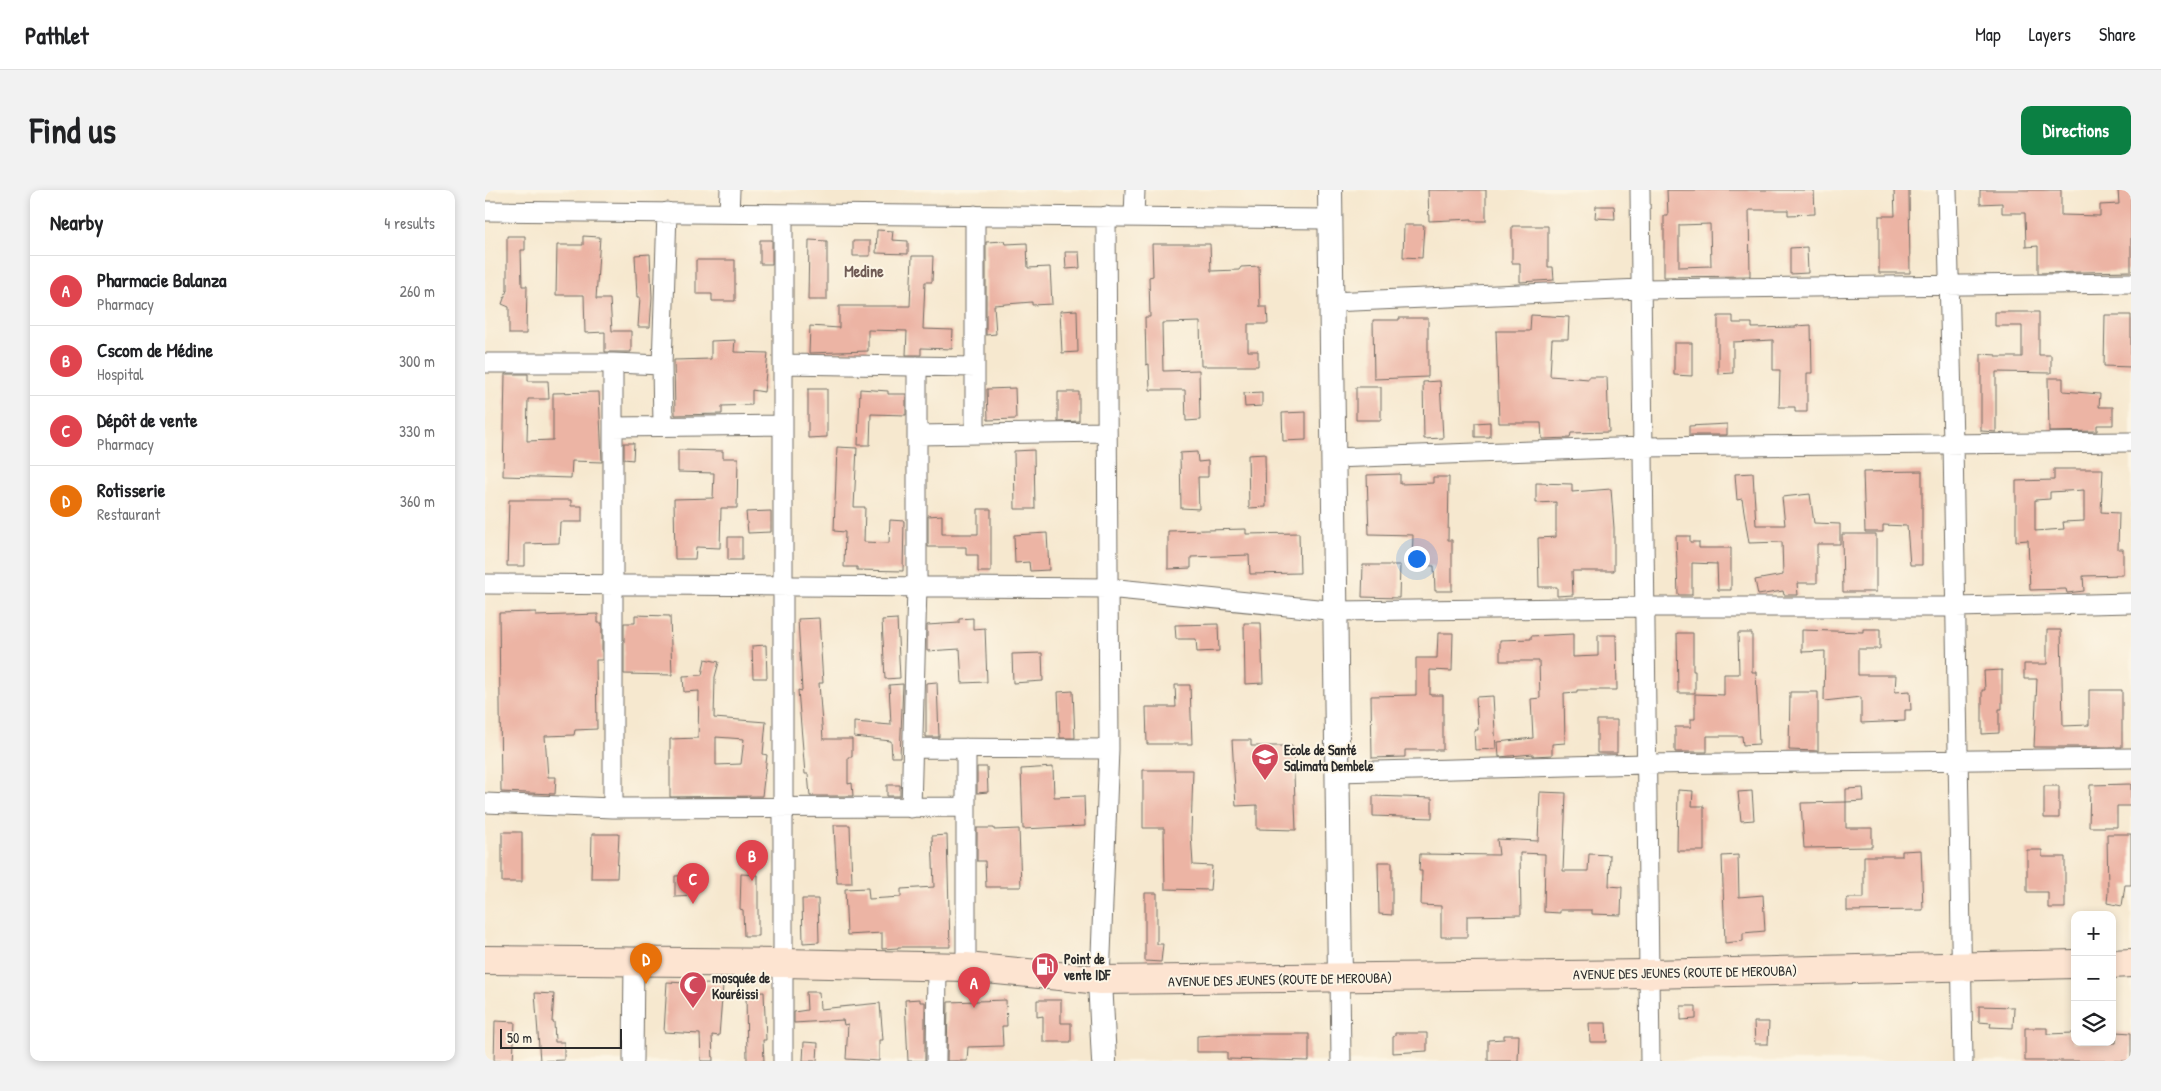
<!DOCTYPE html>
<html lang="en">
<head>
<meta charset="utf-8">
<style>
  :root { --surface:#fff; --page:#f2f2f2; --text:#202124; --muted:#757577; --line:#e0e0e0; --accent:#0b8043 }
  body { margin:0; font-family:"Patrick Hand",sans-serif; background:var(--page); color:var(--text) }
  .controls { position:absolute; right:15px; bottom:15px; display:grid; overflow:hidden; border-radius:10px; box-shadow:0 2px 8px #0003 }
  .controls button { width:45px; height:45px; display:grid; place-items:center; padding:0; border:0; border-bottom:1px solid var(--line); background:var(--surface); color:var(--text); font:25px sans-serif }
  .scale { position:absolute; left:15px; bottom:12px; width:122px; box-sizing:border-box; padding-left:5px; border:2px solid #2b2b2b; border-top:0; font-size:14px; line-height:18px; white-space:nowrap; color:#2b2b2b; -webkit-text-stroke:4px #fcf5e5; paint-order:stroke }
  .you { position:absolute; left:931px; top:368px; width:18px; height:18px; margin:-12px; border:4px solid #fff; border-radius:50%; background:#1a73e8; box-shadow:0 0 0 8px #1a73e833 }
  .badge { display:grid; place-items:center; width:32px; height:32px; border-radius:50%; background:var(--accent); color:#fff; font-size:16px; font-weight:700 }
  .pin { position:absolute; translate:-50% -41px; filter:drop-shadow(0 1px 2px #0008) }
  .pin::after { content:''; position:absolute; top:26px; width:18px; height:15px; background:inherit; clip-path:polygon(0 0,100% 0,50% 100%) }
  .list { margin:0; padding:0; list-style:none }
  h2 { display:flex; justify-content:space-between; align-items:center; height:65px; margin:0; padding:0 20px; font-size:21px }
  h2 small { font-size:16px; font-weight:400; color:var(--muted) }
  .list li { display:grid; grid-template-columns:32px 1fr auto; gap:15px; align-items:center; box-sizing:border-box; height:70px; padding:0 20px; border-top:1px solid var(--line) }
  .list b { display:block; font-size:19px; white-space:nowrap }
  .list p { margin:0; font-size:16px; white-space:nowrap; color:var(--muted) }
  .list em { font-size:16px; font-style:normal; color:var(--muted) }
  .icon { flex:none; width:28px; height:28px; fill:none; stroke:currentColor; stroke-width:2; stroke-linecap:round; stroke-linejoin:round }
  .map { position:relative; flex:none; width:1646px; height:871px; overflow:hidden; border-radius:10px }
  header { display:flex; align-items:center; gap:30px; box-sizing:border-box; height:70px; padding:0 25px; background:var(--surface); border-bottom:1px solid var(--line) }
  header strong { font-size:24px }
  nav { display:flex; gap:28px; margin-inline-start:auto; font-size:18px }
  .intro { display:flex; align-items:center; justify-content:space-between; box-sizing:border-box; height:120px; padding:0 30px }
  h1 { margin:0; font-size:35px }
  .button { padding:12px 22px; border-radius:10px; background:var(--accent); color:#fff; font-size:18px; font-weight:700 }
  main { display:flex; gap:30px; padding:0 30px }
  aside { flex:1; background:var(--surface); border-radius:10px; box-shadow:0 2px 8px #0003 }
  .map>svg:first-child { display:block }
</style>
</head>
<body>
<header>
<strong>Pathlet</strong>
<nav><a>Map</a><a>Layers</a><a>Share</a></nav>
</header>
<div class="intro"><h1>Find us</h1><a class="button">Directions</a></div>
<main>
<aside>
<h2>Nearby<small>4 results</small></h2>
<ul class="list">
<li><span class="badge" style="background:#e0444e">A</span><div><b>Pharmacie Balanza</b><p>Pharmacy</p></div><em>260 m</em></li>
<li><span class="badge" style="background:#e0444e">B</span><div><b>Cscom de Médine</b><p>Hospital</p></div><em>300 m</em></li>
<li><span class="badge" style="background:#e0444e">C</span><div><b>Dépôt de vente</b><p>Pharmacy</p></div><em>330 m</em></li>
<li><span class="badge" style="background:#e8710a">D</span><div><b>Rotisserie</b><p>Restaurant</p></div><em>360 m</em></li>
</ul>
</aside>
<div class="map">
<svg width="1646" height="871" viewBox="0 0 1646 871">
  <rect width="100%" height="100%" fill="#fcf5e5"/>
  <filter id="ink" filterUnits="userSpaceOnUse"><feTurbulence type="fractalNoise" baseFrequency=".02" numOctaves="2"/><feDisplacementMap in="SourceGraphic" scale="10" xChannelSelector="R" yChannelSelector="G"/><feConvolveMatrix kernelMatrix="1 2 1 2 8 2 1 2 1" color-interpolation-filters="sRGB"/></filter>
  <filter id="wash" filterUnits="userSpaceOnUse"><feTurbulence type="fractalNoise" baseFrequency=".0096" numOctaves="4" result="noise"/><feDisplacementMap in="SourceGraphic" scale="20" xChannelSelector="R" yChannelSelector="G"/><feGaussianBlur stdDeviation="1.12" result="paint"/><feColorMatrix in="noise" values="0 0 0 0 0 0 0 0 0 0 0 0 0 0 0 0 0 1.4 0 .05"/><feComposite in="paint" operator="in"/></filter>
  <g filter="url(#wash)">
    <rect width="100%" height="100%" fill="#f6e8cf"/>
    <g id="blocks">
      <path fill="#ecb4a4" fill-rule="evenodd" d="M943 0H1001V31H987V29L944 31Z
        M1182 0H1329L1330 24 1303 25V20H1264L1265 86 1179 87V26H1183ZM1225 34 1226 76 1194 77V35Z
        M1409 0H1424L1425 83H1394V26H1410Z
        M1495 0H1576V25L1615 26V15L1634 14 1633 0H1646V81L1553 83V56L1541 57 1540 23H1517V13L1495 14Z
        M1111 16H1129L1130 29 1110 28Z
        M919 35H939L937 68 918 67Z
        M1027 36H1063V77H1068L1069 90 1035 92V73H1027Z
        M392 40 408 41 407 50 423 51V64L391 63Z
        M22 46H40V60H36L37 96H42L41 144H24V117L17 114 22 100Z
        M98 46 115 47 111 109H125L127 141H146V162H120V142L100 143 99 105H71L72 55H98Z
        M275 50H287V74H275Z
        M324 50 342 51V110H323Z
        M368 51H385V66H368Z
        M520 51 521 54 542 53 543 78 565 77 567 114 547 115V112L509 115 511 144 501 145V52Z
        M667 54H725L726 81 754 80 756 77 774 76 775 117H782L783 134H763V161H773V176H716L715 132 677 133 678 181 714 180 715 230 701 231 700 200H665L664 174 661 175 660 127H665L664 87 668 86Z
        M1322 57 1323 83 1305 84V58Z
        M580 62H594L595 78 581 79Z
        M165 64 167 107 165 137H153L155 107H152L150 65Z
        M427 66H448L447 92H440L438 139 468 140 467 159 436 158V165H421L422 141 383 140V161L324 163 325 136 354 138V116H425Z
        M211 70H250V111H227V104H211Z
        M592 120 593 162 577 163 575 121Z
        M1510 122H1554V165H1566V183L1511 182V242L1496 241V164L1511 165V167H1537V136H1510Z
        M1046 125 1084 127 1083 149H1067L1065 186 1104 189V187H1122L1124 242 1086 243 1085 248 1057 249 1056 233H1014L1011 141H1045Z
        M1620 125H1646V177L1619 176Z
        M1233 126H1248V133H1267V138L1311 137V136L1326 135 1327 183H1322V222H1310V217H1294L1295 180H1288V150L1248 152V183L1233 184Z
        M914 128H943V187L889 189 888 130H914Z
        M250 150 249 162 283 163 279 202 267 200V215L237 216V224L190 225 189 170 226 169V151Z
        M1189 153H1207V186L1189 185Z
        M20 184H43V191H63L64 209H43L42 251 68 250V203L114 202 117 272 87 271 86 288 18 286Z
        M1563 188H1578V201L1615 204 1614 217H1628V235H1612V241L1564 242Z
        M955 191 958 248 939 249 938 192Z
        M871 197H896V230H871Z
        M530 198 531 229 503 230 502 199Z
        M323 199H342V247L323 248Z
        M375 199 403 201V204H421V225L386 224 385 255H373Z
        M573 202H594V231L573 232Z
        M777 202V216L760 217 759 203Z
        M821 222V250L798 251 797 223Z
        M1005 232V247H990V233Z
        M1242 234V245H1204V236Z
        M139 253H149L148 270 139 269Z
        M352 257 372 258 369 317H380L379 352 404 353 405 330 419 331 418 381 372 380V377H359L360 342 349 341Z
        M193 260 238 261V268H253L252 318H236L235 358 211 357 210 369H190L189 309 228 308 229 283 193 282Z
        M549 260 550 319H530L529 261Z
        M712 262 713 272 723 271V287H713L714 319 696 318 695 263Z
        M780 264 781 317 764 318 763 265Z
        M1569 279H1618L1616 322 1634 323 1633 359H1638V385L1598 386 1599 401 1582 403 1581 399 1545 400 1543 350 1531 351V291L1569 290ZM1599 300V331L1578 332 1579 339 1550 341V310L1565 309V302Z
        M1437 281V375H1425L1422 336 1398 335V342H1380L1378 282Z
        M1268 283 1271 335H1300L1297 307 1325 304 1329 333 1355 334V354H1332V393H1312L1313 405H1299L1298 401 1273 405 1270 390 1298 385 1297 352 1264 353 1257 309 1252 310 1250 284Z
        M915 284V294L948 293V287H964L963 350H967V401H950L949 376 927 375 928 345 884 344 882 285Z
        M1051 293 1087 294V302L1126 299 1129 338V381H1087L1088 405 1072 406V397H1054L1053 348 1071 347V312L1051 313Z
        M24 310H86V316H97V332H75L74 353 40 354V376H22Z
        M493 319H506V382H493V365H481V357H443V326L457 325V344H493Z
        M286 321V342L263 343 261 322Z
        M761 339V344L814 343 815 383 765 384 764 365 706 367V378L683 379V341Z
        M562 343 564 380 545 381 544 372 530 373 529 345Z
        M1357 344H1391V402H1358Z
        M1191 346H1205V352H1214V358H1246V400H1233L1232 374 1207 373V405H1193Z
        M243 347H257V370H243Z
        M878 375H915L914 408 877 407Z
        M51 422V426L113 424V433H117V470H111L112 539 90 540 89 545 60 546 63 587H71L70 604 16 602 14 423Z
        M150 425 185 426 187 485 139 484V433H150Z
        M334 428 338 493H334L338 549H367V567H363V594L367 593 368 606H325L323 584H320L313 500 317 501 313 429Z
        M488 428V439L500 438 502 492 477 493 475 459 442 461V435L474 433V429Z
        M412 429 415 488 400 489 397 430Z
        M759 433H776L778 493 760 494Z
        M733 434 734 461 712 462 711 449H691L690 435Z
        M1378 439H1395V459H1373V485H1411L1410 502 1425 501 1426 520H1420V531L1376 533V507L1339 511 1340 461 1317 462V440L1378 442Z
        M1562 440H1576L1578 536 1604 535V500H1637V557H1549L1552 489H1539V474H1562Z
        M953 443H968L967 481 945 480V505H958V560H920V567L887 568 886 506 931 505V468H952Z
        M1192 443H1208V481H1210V503H1193Z
        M1253 443H1267V482H1271L1274 554 1258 555 1257 546H1222V562H1190V537H1206V529H1210V504L1239 505V484H1254Z
        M1088 444V467L1113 466V445H1131L1132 500H1092V502L1079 503 1080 553 1067 554V565L1048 566V564L1014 567 1013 552 1048 548 1046 509 1055 508 1054 471H1015V450L1046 449V446Z
        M281 455 282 488H268L267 456Z
        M557 463 558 491 528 493 527 464Z
        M220 469 234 472 230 487 229 528 281 532 278 564 282 565 277 606 185 607V549L213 548 214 501 199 502 198 486 217 485ZM231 547 259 549 256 574 231 575Z
        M1517 480V519H1514V543L1497 544V500H1500L1499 481Z
        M452 492 454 547H441V493Z
        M418 494 415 567H407L406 551 369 547V532L406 535 404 495Z
        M690 495H705L707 554H662L661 517H691Z
        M588 501 590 548H575L573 502Z
        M1305 502H1333V561L1304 560Z
        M1008 506 1011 559 990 560 989 540H993L991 507Z
        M1112 530H1132V563H1112Z
        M747 550H766V556H808L811 640 772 639V615L751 616Z
        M492 577H502L503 602 492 603Z
        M568 577 569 607 599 606 600 636 538 639 536 579Z
        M658 580H708L706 643 708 675 727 676 725 700 680 699 679 638H658Z
        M1646 594V616H1632V637H1604L1605 595Z
        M402 595H415V606H402Z
        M1559 596H1574V628H1559Z
        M1378 598 1379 611 1361 612V599Z
        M1193 600 1208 601 1207 616H1219V661H1192Z
        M1267 601 1269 630 1256 631 1253 602Z
        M1055 602 1081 603 1078 681H1103L1104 664 1125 665 1124 696 1137 697 1136 725 1107 724V720H1075V723L1059 722 1060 664 1035 663 1036 725 982 726V747H956V716L936 715 937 681H934L935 664 1014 665 1012 649 1053 651Z
        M888 606 947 608V628L888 626Z
        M1361 612V638H1387V657L1319 658 1316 613Z
        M349 635H365L367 693H352Z
        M492 638H509V640L534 639 536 697H501L500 671H492Z
        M17 642H37V692H17Z
        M107 644H134L132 688H106Z
        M1622 644H1646V695H1640L1637 716 1622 713 1623 702Z
        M462 645 465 757H413V758L397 759V743L362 745 360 699 383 698 384 709 416 707V699L449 697 447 646Z
        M1436 660 1438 720 1362 721V708H1379V666H1417V661Z
        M1542 660H1557V667H1580V718H1563V702H1542Z
        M1253 665 1254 707 1278 705 1280 741 1258 743V751L1240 753 1237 666Z
        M893 672H907V725L894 724Z
        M256 684 273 685V746H259L258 720 255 719Z
        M210 685V706L190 707V686Z
        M660 703H672V754H678L676 772 660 771Z
        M317 709H333L334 752 318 753Z
        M182 792 238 795 234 846 227 845 228 871H216L215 844 179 842Z
        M279 802 281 850H278L279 871H262L261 803Z
        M321 802H334L335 819 395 813 398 850H394V871L361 869 363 834 359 835 358 830 309 833V822L322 820Z
        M50 803 69 804 67 832H69L70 852H79V870L55 871Z
        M435 809V812H440V871H423L420 810Z
        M521 810 522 836H517L518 856 483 857 482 871H462L463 812Z
        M552 810H576V833H586V852H558V826L552 827Z
        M1196 816H1211V829L1196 830Z
        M1494 816 1529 817 1528 838 1505 837 1506 833 1494 832Z
        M10 831 30 832 28 871H9Z
        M1269 832H1284L1283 854H1270Z
        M1104 833H1121L1122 852H1105Z
        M1540 838H1562V844L1588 843V853H1631L1632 842 1646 843V871H1540Z
        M910 843H942V861L908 863V847L910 846Z
        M742 844H824V871L742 869V862H712V846Z
        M1019 845H1034L1033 871H1003V850L1019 849Z
        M319 852 333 853 332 871H318Z"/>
    </g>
  </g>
  <g filter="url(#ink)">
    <use href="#blocks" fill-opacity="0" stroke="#726d64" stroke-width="1"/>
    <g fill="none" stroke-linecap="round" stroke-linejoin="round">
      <g stroke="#726d64" stroke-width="21">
        <path id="minor" d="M1155 0 1165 871
          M1462 0 1468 253 1478 871
          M0 21 844 29
          M244 23 245 0
          M298 24V871
          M649 27 650 0
          M845 112 1156 99 1646 93
          M0 173H128L177 175
          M298 174 490 177
          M178 236 177 175 182 22
          M128 237 298 235
          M490 244V25
          M433 245 622 242
          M848 268 1158 257 1646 252
          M0 394 623 398 852 421 1159 417H1471L1646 413
          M429 558 624 559
          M852 582 1161 574 1646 568
          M0 613 128 618 481 617
          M128 618V173
          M426 618 432 397V176
          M481 777V558
          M855 788 856 871
          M615 790 624 559 621 26
          M148 871 149 771
          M451 871 452 776"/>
      </g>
      <g stroke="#726d64" stroke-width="26">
        <path id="tertiary" d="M845 0 855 788
          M615 790 619 871"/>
      </g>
      <g stroke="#726d64" stroke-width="30">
        <path id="secondary" d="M0 770 298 773 481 777 615 790 1164 784 1590 774
          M1627 774 1646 773"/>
      </g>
      <use href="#minor" stroke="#fff" stroke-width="19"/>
      <use href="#tertiary" stroke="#fff" stroke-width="24"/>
      <use href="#secondary" stroke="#fde4d1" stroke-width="28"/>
    </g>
  </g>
  <defs>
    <g id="school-pin" transform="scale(1.4375)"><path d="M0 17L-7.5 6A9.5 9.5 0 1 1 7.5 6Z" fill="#d1495b" stroke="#fcf5e5"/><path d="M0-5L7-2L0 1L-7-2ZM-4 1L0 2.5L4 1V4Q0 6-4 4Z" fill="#fff"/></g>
    <g id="fuel-pin" transform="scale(1.4375)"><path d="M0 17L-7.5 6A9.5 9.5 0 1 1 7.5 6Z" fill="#d1495b" stroke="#fcf5e5"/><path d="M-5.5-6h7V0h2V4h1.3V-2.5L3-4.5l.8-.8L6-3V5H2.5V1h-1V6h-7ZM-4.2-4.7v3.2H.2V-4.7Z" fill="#fff"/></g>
    <g id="mosque-pin" transform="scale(1.4375)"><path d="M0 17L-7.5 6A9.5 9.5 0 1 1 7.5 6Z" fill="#d1495b" stroke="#fcf5e5"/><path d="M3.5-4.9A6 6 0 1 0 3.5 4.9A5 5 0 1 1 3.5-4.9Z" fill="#fff"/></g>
  </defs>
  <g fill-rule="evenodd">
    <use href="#school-pin" x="780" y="567"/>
    <use href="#fuel-pin" x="560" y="776"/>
    <use href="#mosque-pin" x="208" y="795"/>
  </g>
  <g text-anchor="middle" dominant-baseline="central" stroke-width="4" stroke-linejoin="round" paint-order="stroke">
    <g font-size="14" font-weight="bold" fill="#2b2b2b" stroke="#fcf5e5" text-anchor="start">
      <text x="799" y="559">Ecole de Santé<tspan x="799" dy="16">Salimata Dembele</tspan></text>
      <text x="579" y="768">Point de<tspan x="579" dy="16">vente IDF</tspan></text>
      <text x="227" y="787">mosquée de<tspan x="227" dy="16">Kouréissi</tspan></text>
    </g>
    <g font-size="14" fill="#2b2b2b" stroke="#fcf5e5">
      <text transform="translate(1200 782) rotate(-1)">AVENUE DES JEUNES (ROUTE DE MEROUBA)</text>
      <text transform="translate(795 789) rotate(-1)">AVENUE DES JEUNES (ROUTE DE MEROUBA)</text>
    </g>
    <g font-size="16" font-weight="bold" fill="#6f5b55" stroke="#fcf5e5">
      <text x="379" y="81">Medine</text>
    </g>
  </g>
</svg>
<div class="controls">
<button>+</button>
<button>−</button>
<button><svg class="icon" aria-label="layers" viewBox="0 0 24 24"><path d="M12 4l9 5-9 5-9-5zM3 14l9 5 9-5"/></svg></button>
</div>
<div class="scale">50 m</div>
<div class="you"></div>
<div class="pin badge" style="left:489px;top:818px;background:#e0444e">A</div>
<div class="pin badge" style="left:267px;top:691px;background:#e0444e">B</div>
<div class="pin badge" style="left:208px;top:714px;background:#e0444e">C</div>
<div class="pin badge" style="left:161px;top:794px;background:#e8710a">D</div>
</div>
</main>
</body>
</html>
